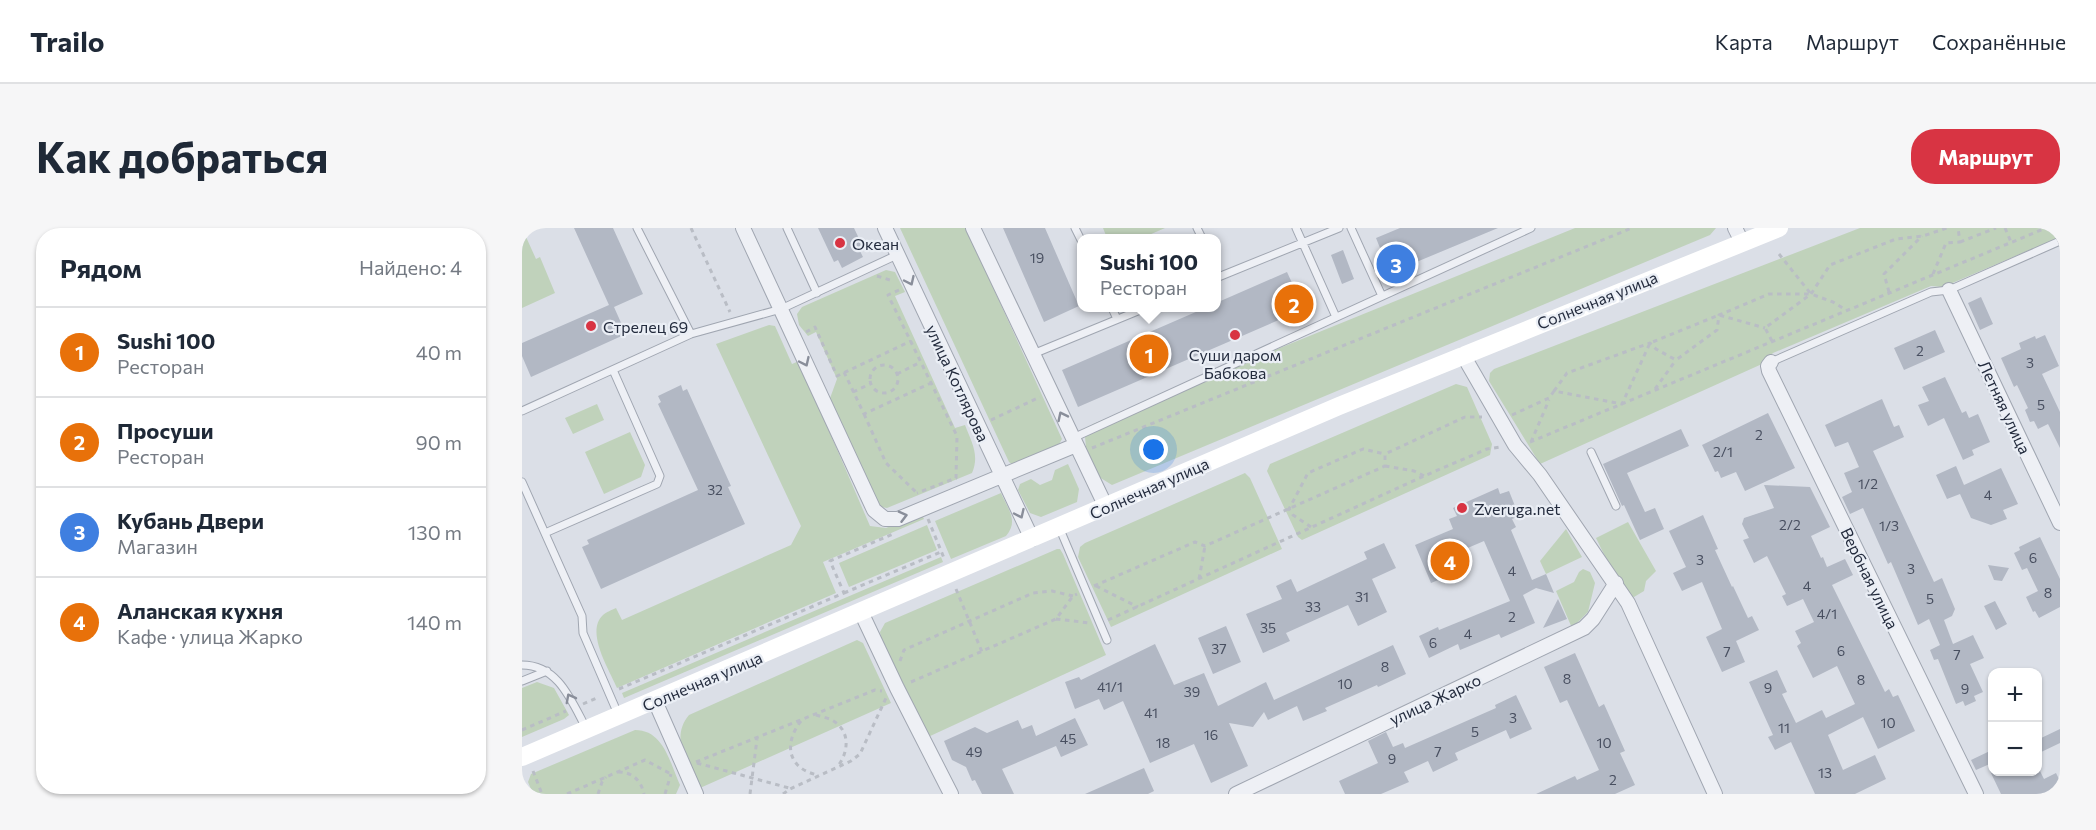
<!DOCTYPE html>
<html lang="ru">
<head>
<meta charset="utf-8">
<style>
  :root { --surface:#fff; --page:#f6f6f7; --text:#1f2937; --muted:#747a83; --line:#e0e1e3; --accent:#d83443 }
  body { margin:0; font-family:Commissioner,sans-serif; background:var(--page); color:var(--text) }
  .controls { position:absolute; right:18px; bottom:18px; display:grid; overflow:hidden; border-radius:12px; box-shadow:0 2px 4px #0004 }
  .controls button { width:54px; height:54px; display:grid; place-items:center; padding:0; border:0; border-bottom:2px solid var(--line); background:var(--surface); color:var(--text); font:30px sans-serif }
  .you { position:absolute; left:632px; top:222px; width:21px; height:21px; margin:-15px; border:4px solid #fff; border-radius:50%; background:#1a73e8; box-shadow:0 0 0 9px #1a73e833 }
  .badge { display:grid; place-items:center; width:39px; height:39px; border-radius:50%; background:var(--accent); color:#fff; font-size:20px; font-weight:700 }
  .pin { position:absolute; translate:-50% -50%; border:3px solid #fff; box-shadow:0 2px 6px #0006 }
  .popup { position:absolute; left:555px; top:6px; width:144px; height:78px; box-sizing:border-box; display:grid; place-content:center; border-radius:12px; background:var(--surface); filter:drop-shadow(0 2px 4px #0005); font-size:20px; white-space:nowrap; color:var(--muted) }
  .popup b { font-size:22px; color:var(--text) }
  .popup::after { content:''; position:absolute; left:50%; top:100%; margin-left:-12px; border:12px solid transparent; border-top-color:var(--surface) }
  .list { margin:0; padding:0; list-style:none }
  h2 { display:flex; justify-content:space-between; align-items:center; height:78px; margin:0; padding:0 24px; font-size:26px }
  h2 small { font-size:20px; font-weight:400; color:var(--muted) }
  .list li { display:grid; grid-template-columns:39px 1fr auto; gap:18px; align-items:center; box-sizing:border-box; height:90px; padding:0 24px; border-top:2px solid var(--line) }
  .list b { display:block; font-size:22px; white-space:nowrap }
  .list p { margin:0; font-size:20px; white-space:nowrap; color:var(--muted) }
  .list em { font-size:20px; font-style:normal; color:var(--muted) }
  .map { position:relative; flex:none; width:1538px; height:566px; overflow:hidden; border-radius:24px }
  header { display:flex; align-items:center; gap:36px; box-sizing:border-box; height:84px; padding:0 30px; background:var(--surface); border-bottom:2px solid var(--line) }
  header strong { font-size:28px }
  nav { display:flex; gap:33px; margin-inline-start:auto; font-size:21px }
  .intro { display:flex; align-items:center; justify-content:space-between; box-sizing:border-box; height:144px; padding:0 36px }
  h1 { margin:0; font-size:42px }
  .button { padding:15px 27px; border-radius:24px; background:var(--accent); color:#fff; font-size:21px; font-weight:700 }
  main { display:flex; gap:36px; padding:0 36px }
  aside { flex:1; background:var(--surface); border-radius:24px; box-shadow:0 2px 4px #0004 }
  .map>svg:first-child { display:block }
</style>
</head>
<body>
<header>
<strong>Trailo</strong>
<nav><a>Карта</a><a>Маршрут</a><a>Сохранённые</a></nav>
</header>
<div class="intro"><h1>Как добраться</h1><a class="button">Маршрут</a></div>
<main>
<aside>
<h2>Рядом<small>Найдено: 4</small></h2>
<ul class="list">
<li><span class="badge" style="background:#e8710a">1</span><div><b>Sushi 100</b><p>Ресторан</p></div><em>40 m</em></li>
<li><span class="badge" style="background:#e8710a">2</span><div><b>Просуши</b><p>Ресторан</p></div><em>90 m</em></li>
<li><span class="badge" style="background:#3f7fe0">3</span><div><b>Кубань Двери</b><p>Магазин</p></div><em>130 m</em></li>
<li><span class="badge" style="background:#e8710a">4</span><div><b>Аланская кухня</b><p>Кафе · улица Жарко</p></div><em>140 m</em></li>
</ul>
</aside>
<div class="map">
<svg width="1538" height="566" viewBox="0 0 1538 566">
  <rect width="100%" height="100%" fill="#dbdfe7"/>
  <path fill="#c0d2bb" d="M0 0 14 31 18 29 33 65 0 80Z
    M378 0H444L540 211 536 218 491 237 487 234Z
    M581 0H643L620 10H585Z
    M1053 0H1194L1188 7 590 257 577 249 564 219 563 209 571 196Z
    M1338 0H1538V9L1421 59 1409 58 1251 125 1240 136 1018 236 967 153 968 145 972 141Z
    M364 42 373 44 383 64 373 68 433 200 443 197C449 213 458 227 450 245L365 280 354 278 307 173 315 151 294 104 286 108 277 97 275 86 280 79Z
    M247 97 253 98 270 136 277 133 348 298 364 300 399 285 402 291 301 334 314 365 95 460C87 441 63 404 81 387 84 384 90 382 94 380L100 392 269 317 279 298 194 116Z
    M934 156 945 159 970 216 968 227 780 312 776 309 745 243 748 236Z
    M75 176 82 192 51 206 43 190Z
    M108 204 123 237 119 249 82 266 63 224Z
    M546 236 557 261 555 274 519 289 508 285 496 262 498 256 509 251 518 257 530 252 533 242Z
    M723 245 728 250 760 321 589 399 556 329 558 319 563 315Z
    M479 265C486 281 497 293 484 308L429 331 413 293Z
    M1106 294 1134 343 1124 353 1122 363 1112 369 1101 365 1074 310Z
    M405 297 415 322 327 359 317 335Z
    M1044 301 1060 329 1024 346 1018 333Z
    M535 321H538L541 326 584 427 406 509 359 410 358 404 363 395Z
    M419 329 421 334 102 470 100 465Z
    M1061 341 1068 344 1073 355 1066 384 1050 400 1034 363 1052 354 1057 344Z
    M335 412 341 415 369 475 178 560C167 536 147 511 167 487Z
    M15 454 32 460 47 487 42 491 0 509V460Z
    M113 502C142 502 148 535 158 557L154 566H11L6 554 9 546Z"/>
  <path fill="#b2b8c4" d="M52 0H91L121 66 92 79 104 106 9 149 0 128V115L87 77Z
    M296 0H332L341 19 337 21 341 29 320 40 316 32 312 34Z
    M481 0H523L557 78 522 94Z
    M878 0H976L868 45 854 10Z
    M821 22 832 51 820 56 809 27Z
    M765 44 782 81 556 179 540 142 683 80H694V75Z
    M1459 69 1471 96 1458 102 1446 75Z
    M1413 102 1423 124 1382 142 1372 120Z
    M1523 107 1537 138 1520 146 1538 184V220L1526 196 1516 201 1512 193 1508 194 1503 182 1506 180 1495 157 1492 159 1479 130 1499 121 1497 115 1513 108 1514 111Z
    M1423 149 1440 185 1444 183 1447 190 1456 186 1468 214 1450 222 1452 227 1441 232 1422 190 1406 198 1396 177 1407 173 1400 159Z
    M159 157 161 163 165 161 209 258 206 259 223 296 79 361 60 319 67 316 65 312 176 262 136 176 139 174 136 168Z
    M1360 171 1372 199 1377 197 1382 209 1351 223 1412 354 1420 350 1433 381 1430 388 1422 392 1431 416 1451 407 1462 430 1448 436 1461 464 1452 468 1454 473 1443 478 1441 473 1434 476 1416 431 1412 432 1408 422 1418 417 1407 391 1396 397 1369 334 1366 336 1341 280 1328 286 1320 269 1330 264 1322 245 1337 239 1326 214 1313 219 1303 197Z
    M1246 185 1273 240 1223 263 1214 244 1199 250 1196 243 1193 244 1180 217Z
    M1159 201 1167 218 1105 245 1123 284 1133 280 1142 301 1118 312 1102 277 1100 278 1081 236Z
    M1434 238 1442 257 1479 240 1496 276 1481 282 1485 291 1469 297 1449 290 1438 266 1425 271 1414 247Z
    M1242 257 1288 259 1308 299 1289 308 1299 330 1301 329 1305 339 1323 331 1331 347 1310 357 1363 464 1367 461 1371 469 1376 467 1393 503 1356 521 1341 489 1306 507 1321 542 1353 527 1364 551 1333 566H1293L1269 514 1253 522 1246 509 1251 507 1227 454 1255 442 1265 464 1260 466 1274 495 1300 482 1304 490 1333 476 1315 438 1291 450 1275 418 1279 415 1273 403 1292 394 1281 371 1265 378 1260 368 1264 366 1245 328 1232 335 1221 312 1227 310 1220 296 1222 290 1252 280Z
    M976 260 978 266 987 263 997 288 990 291 994 299 989 302 1010 352 1024 346 1032 365 1014 360 1001 367 1013 395 979 410 977 406 938 422 936 416 907 430 897 408 916 399 917 402 988 373 962 313 934 325 941 342 909 355 893 317 931 301 927 291 935 288 931 280Z
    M1181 287 1196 321 1193 322 1210 359 1211 358 1226 390 1230 388 1237 402 1214 413 1223 434 1200 444 1184 409 1200 401 1180 354 1160 363 1151 345 1164 339 1147 303Z
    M1518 309 1538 351V379L1517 390 1513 383 1511 384 1504 369 1516 363 1505 340 1500 342 1492 325 1498 322 1497 319Z
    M862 315 874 340 850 351 865 384 836 398 826 377 764 405 768 413 741 425 724 386 760 371 754 358 769 351 775 364 845 331 842 324Z
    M1466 337 1487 340 1480 353 1472 352Z
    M1036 371 1045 391 1021 400Z
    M1473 373 1485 396 1474 402 1462 378Z
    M704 398 719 434 691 446 676 410Z
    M633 416 652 457 682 445 696 478 744 454 752 472 871 417 884 446 856 459 855 457 803 480 805 483 781 493 775 478 746 492 742 484 731 499 707 495 726 538 689 555 672 516 628 535 601 473 582 482 577 471 553 481 543 454 557 449 559 452Z
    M1053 425 1077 479 1082 476 1103 523 1098 525 1113 557 1093 566H1014L1053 548 1055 552 1077 542 1045 472 1038 475 1022 439Z
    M994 467 1010 501 988 511 984 502 933 525 936 532 911 544 906 533 882 544 887 554 859 566H823L817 553 856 535 846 513 864 504 871 519 881 515 883 520 974 480 973 477Z
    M553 490 566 517 539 529 534 518 480 541 492 566H460L453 552 450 553 444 539 430 532 422 513 453 499 465 505 496 492 500 501 510 497 514 508Z
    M1538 501V515L1515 526V512Z
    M1470 522V535L1454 542 1449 532Z
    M622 540 632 563 626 566H563Z
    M1468 543H1518L1522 551 1534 545 1538 553V566H1479Z"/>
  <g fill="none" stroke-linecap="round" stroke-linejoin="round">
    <g stroke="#a0a6b1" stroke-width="9">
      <path id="service" d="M115 0 169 106
        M265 0 295 65
        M553 0 560 14
        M675 0 680 10
        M774 0 814 89
        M829 0 860 68
        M694 50 817 0
        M590 80 595 91
        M511 126 623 80
        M1249 134 1409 64 1427 62 1538 13
        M0 183 169 106 259 81 375 27
        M551 210 1009 0
        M1069 224 1094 278
        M0 254 60 388 61 405 96 486
        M537 299 585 412
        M23 305 135 256 138 248 91 142
        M0 437C36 437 49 472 64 500
        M0 453 25 443
        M0 562 2 566"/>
    </g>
    <g stroke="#a0a6b1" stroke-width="16">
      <path id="minor" d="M221 0 352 282 363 291H376L554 217
        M363 0 510 311
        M451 0 584 279
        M1213 0 1220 14
        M1427 62 1538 295
        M941 127 993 217 1018 247 1106 375 1193 566
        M1249 134 1246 138 1247 143 1454 566
        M339 384 375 460 429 566
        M133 473 174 566
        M714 566 1062 400 1071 391 1094 355"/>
    </g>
    <path stroke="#b9bdc5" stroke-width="3" stroke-dasharray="4.5 4.5" stroke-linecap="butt" d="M169 0 208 84
      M1483 0 1489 14
      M1438 14 1474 0
      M1257 26 1289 66 1311 74 1324 82
      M1411 46 1424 15 1438 14 1436 0
      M355 48 371 53
      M377 62 366 67 435 208 434 250 395 265
      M1367 64 1362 46 1400 8
      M284 104 293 99 315 148 389 113
      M1250 113 1243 100 1289 66 1308 37 1374 11 1401 8 1425 0
      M348 151a14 14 0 1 1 28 0a14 14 0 1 1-28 0Z
      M322 144 342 186 409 155
      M375 146 399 134
      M1133 161 1154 132
      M1032 163 1045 145 1128 115 1134 121 1154 132 1195 102 1197 87 1247 66H1289
      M331 164 348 156
      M342 186 364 235 396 266
      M990 187 1027 170 1032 163 1100 176 1128 115 1197 87 1243 100
      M469 192 518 169
      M1008 214 1524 0
      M1009 214 1027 172
      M570 220 1110 0
      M863 238 892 243 902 248
      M406 291 422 330
      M789 299 771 287 767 281 786 245 841 221 863 226
      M677 351 683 318
      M572 358 673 314 683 318 863 238V226L943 189H960
      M574 358 616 379
      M434 361 460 424
      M322 365 419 324
      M534 391 568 395
      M586 392 902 248 965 221 978 219
      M378 433 382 422 511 365 530 363 551 368
      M389 454 534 391 551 368 555 366
      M97 461 322 365 308 333 371 306
      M61 476 77 469
      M294 487C300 489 308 490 313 494 329 505 326 526 315 539
      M279 493C261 516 266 541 296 547
      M0 502 44 483
      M174 534 353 462 360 463
      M175 535 267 560
      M11 543 20 566
      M96 544C110 544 119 552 122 566
      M45 566 123 532 149 546
      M76 566 80 554 84 549
      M143 566 149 546
      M228 566 235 511
      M261 566 268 561 329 533 338 526 364 470"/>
    <use href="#service" stroke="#eef0f5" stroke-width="7"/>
    <use href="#minor" stroke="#eef0f5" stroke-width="14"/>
    <path stroke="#fff" stroke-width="18" d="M0 529 817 178 1257 0"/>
  </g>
  <defs><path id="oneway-chevron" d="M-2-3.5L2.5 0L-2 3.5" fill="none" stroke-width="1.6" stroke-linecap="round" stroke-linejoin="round" transform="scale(1.5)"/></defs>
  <g stroke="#898e9a">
    <use href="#oneway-chevron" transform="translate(388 53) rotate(65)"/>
    <use href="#oneway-chevron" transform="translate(283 134) rotate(65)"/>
    <use href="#oneway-chevron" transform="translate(540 188) rotate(-116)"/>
    <use href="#oneway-chevron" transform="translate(498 286) rotate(65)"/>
    <use href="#oneway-chevron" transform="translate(381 288) rotate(-15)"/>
    <use href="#oneway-chevron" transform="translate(48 470) rotate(-118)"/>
  </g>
  <g fill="#d83443" stroke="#eaeef5" stroke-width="2">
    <circle cx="318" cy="15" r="6"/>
    <circle cx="69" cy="98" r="6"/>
    <circle cx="713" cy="107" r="6"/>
    <circle cx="940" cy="280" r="6"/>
  </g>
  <g text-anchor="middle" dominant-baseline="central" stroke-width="4.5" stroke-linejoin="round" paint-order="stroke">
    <g font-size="14" fill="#484f60">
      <text x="515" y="29">19</text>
      <text x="1398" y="122">2</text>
      <text x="1508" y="134">3</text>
      <text x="1519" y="176">5</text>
      <text x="1237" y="206">2</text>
      <text x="1201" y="223">2/1</text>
      <text x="1346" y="255">1/2</text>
      <text x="193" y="261">32</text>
      <text x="1466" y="266">4</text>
      <text x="1268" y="296">2/2</text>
      <text x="1367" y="297">1/3</text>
      <text x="1511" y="329">6</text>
      <text x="1178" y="331">3</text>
      <text x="1389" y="340">3</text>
      <text x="990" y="342">4</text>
      <text x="1285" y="357">4</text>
      <text x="1526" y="364">8</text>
      <text x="840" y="368">31</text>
      <text x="1408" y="370">5</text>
      <text x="791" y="378">33</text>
      <text x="1305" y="385">4/1</text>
      <text x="990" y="388">2</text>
      <text x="746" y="399">35</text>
      <text x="946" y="405">4</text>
      <text x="911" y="414">6</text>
      <text x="697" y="420">37</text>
      <text x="1319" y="422">6</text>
      <text x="1205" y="423">7</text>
      <text x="1435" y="426">7</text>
      <text x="863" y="438">8</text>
      <text x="1045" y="450">8</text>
      <text x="1339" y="451">8</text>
      <text x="823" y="455">10</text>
      <text x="588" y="458">41/1</text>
      <text x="1246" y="459">9</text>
      <text x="1443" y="460">9</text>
      <text x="670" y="463">39</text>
      <text x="629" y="484">41</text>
      <text x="991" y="489">3</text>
      <text x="1366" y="494">10</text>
      <text x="1262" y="499">11</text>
      <text x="953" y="503">5</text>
      <text x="689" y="506">16</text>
      <text x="546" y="510">45</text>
      <text x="641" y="514">18</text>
      <text x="1082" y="514">10</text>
      <text x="452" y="523">49</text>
      <text x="916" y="523">7</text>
      <text x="870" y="530">9</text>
      <text x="1303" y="544">13</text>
      <text x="1091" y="551">2</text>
    </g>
    <g font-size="16" fill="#242c3e" stroke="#eaeef5" text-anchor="start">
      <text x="330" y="15">Океан</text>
      <text x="81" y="98">Стрелец 69</text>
      <text x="713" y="126" text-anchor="middle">Суши даром<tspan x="713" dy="18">Бабкова</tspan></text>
      <text x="952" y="280">Zveruga.net</text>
    </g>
    <g font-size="16" fill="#242c3e" stroke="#eaeef5">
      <text transform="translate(1075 72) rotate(-22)">Солнечная улица</text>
      <text transform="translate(436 155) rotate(65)">улица Котлярова</text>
      <text transform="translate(1483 179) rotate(65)">Летняя улица</text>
      <text transform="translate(627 260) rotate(-24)">Солнечная улица</text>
      <text transform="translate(1348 350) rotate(64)">Вербная улица</text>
      <text transform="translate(180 453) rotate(-23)">Солнечная улица</text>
      <text transform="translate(913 471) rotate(-25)">улица Жарко</text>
    </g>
  </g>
</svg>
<div class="controls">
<button>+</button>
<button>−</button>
</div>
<div class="you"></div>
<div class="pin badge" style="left:627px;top:126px;background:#e8710a">1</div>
<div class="popup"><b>Sushi 100</b>Ресторан</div>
<div class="pin badge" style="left:772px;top:76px;background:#e8710a">2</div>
<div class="pin badge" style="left:874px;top:36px;background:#3f7fe0">3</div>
<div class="pin badge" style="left:928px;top:333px;background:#e8710a">4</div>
</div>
</main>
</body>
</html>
